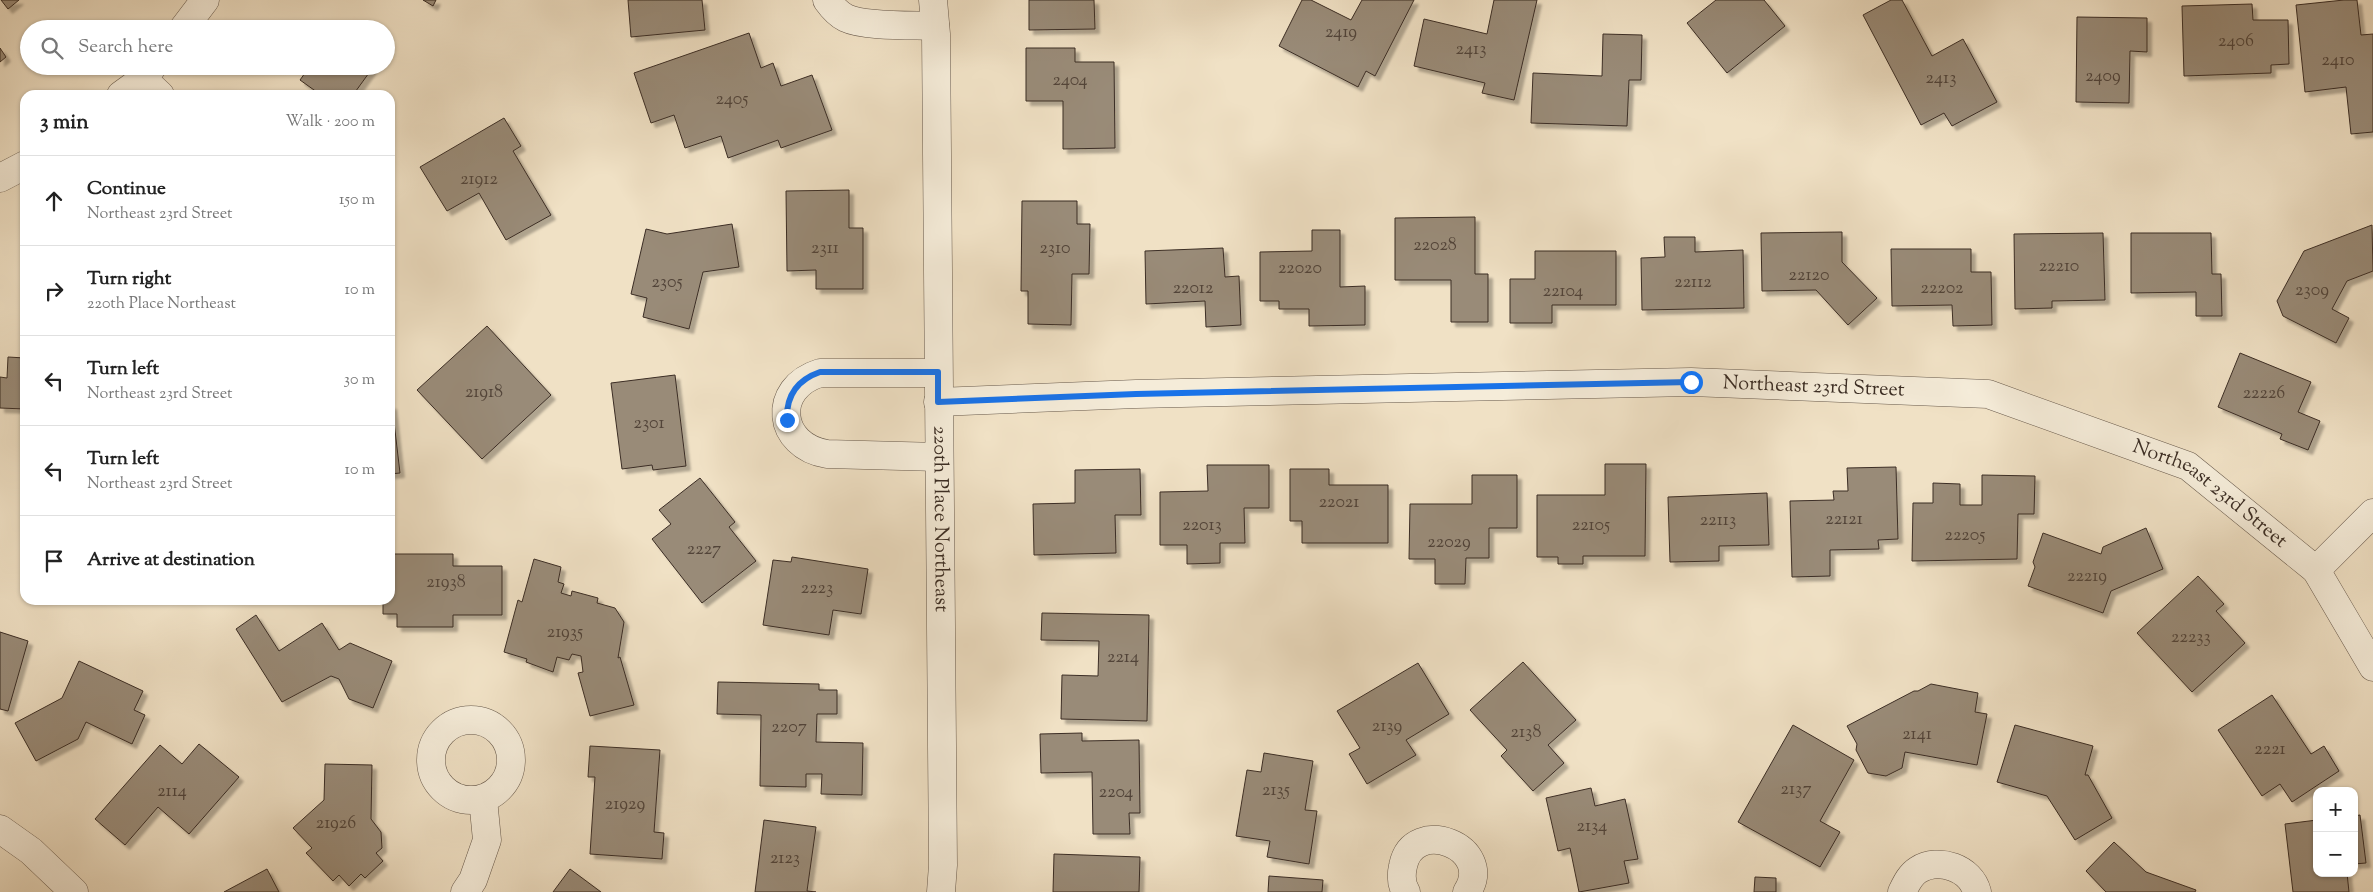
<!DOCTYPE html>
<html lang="en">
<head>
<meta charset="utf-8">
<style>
  :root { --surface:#fff; --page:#f2f2f2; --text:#222; --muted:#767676; --line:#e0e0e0 }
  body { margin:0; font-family:"Sorts Mill Goudy",serif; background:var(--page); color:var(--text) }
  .controls { position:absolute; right:15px; bottom:15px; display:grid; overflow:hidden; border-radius:10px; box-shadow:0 1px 4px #0004 }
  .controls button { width:45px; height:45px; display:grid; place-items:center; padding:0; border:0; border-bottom:1px solid var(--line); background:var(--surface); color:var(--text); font:25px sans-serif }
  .stop { position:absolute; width:15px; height:15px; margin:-11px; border:4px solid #1a73e8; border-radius:50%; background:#fff }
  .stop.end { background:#1a73e8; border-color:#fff; box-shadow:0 1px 5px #0008 }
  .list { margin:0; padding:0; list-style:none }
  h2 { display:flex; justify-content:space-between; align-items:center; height:65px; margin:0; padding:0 20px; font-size:21px }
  h2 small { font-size:16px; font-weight:400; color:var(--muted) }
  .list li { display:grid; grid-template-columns:32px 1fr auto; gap:15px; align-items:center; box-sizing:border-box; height:90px; padding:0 20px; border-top:1px solid var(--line) }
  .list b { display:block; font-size:19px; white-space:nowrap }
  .list p { margin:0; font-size:16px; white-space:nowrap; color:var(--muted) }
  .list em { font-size:16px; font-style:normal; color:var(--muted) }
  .icon { flex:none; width:28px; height:28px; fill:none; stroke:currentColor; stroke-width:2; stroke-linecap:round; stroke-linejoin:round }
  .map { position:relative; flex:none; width:2373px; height:892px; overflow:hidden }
  .search { position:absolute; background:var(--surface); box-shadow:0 1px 4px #0004; left:20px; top:20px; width:375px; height:55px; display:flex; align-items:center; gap:12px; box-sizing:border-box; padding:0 18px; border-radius:28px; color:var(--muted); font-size:19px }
  .panel { position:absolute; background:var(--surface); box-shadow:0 1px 4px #0004; left:20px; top:90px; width:375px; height:515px; border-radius:15px }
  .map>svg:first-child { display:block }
</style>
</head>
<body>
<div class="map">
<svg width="2373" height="892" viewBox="0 0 2373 892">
  <defs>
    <filter id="shadow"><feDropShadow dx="4.5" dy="4.5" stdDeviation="1" flood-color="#0004"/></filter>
  </defs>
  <rect width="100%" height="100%" fill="#f0e1c5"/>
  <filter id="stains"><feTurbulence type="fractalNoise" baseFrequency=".004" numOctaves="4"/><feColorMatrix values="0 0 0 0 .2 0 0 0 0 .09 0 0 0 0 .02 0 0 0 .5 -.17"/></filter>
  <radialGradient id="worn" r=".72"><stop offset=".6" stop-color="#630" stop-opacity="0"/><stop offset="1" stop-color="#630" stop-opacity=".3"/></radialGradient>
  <path fill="#998b78" stroke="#3b2d24" filter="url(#shadow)" d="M1 0H19L8 9Z
    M423 0H436L433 6Z
    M628 0H702L705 30 631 37Z
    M1029 0H1094L1095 29 1029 30Z
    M1302 0H1311L1351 20 1362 0H1414L1375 76 1366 71 1358 87 1279 46Z
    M1494 0H1537L1514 100 1482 93 1485 83 1414 66 1424 19 1487 34Z
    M1716 0H1764L1785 26 1727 73 1687 23Z
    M1891 0H1902L1932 56 1963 39 1997 102 1952 126 1944 113 1921 125 1863 15Z
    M2344 0H2357L2361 35 2373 34V132L2351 134 2346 87 2305 92 2296 5Z
    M2252 4 2253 20H2288L2289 64 2271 65V73L2184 76 2182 6Z
    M2077 17 2147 18V52L2130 51 2129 103 2076 102Z
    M749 33 761 68 773 63 781 86 812 75 832 130 781 148 778 140 728 158 721 136 685 148 674 115 651 123 634 73Z
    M1603 34 1642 35 1641 80H1629L1627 126 1531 123 1533 73 1602 76Z
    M0 48 6 57 0 62Z
    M1026 48H1075V62H1114L1115 148 1063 149V101H1026Z
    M310 66H374L353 95H321L300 80Z
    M504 118 521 146 513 151 551 215 506 240 479 193 447 211 420 167Z
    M849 190V228H863V289H816V270L787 271 786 191Z
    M1022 201H1077V224H1090L1089 274H1072L1071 325 1028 324V291H1021Z
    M1475 217V274H1488V322H1451V280H1395V218Z
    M732 224 739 267 703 272 689 329 643 317 647 298 631 294 646 229 667 234Z
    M2372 225 2373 271 2347 281 2332 309 2349 318 2336 343 2283 316 2277 301 2304 251Z
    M1312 230H1340V287L1365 286V325L1309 326V309H1279V301H1260V252L1312 251Z
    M1842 232V262L1877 298 1848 325 1816 290 1762 291 1761 233Z
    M2103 233 2105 300 2052 301V308L2015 309 2014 234Z
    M2131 233H2211L2212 274H2221L2222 316H2196V292L2131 293Z
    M1664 237H1695V252L1743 250 1744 308 1642 310 1641 258 1665 257Z
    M1223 248 1225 277 1239 276 1241 325 1206 327 1205 301 1146 304 1145 251Z
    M1891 249H1971V272H1991L1992 325 1953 326 1952 305 1892 306Z
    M1535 251H1616V305H1552V323H1510V279H1535Z
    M487 326 551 395 482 459 417 390Z
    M2240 353 2311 382 2298 412 2320 421 2308 450 2280 439 2282 434 2218 407Z
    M8 357 25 358V409L0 408V377L7 378Z
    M675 375 686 466 653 470 652 465 622 469 611 383Z
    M390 405H392L400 473 390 474Z
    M1605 464H1646L1645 556H1583V564H1558V557H1537V495H1605Z
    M1207 465H1269V508H1244L1245 543H1220V563L1187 564V545H1160V492L1208 491Z
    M1896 467 1898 539 1878 540 1879 549 1830 550V576L1792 577 1790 501 1834 500 1833 491H1848L1847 468Z
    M1140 469 1141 515H1115L1116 553 1034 555 1033 504 1075 503V470Z
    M1290 469H1329V485H1388V543H1302V521H1290Z
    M1472 475H1517V528H1489V558H1466L1465 584H1435V559H1409L1410 504H1472Z
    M1982 475 2035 476 2034 514H2018L2017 559 1912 561 1913 503H1933V483L1960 484V505H1982Z
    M700 478 735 522 729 527 756 561 702 603 652 539 671 524 659 510Z
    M1767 493 1769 545 1719 546V561L1670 562 1668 497Z
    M2146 528 2163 569 2111 591 2103 613 2028 586 2035 567 2033 562 2043 533 2101 554 2103 547Z
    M390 554H453V566H502V615H453V627H397V614H383V600H390Z
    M792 557 868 569 861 614 833 610 829 635 763 625 773 560 791 562Z
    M534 559 561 567 558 582 564 584 561 593 571 596 572 591 598 598 597 603 615 608 624 622 618 658 620 657 634 705 590 716 578 673 583 672 581 656 572 654 569 660 557 657 553 672 526 662 527 659 504 652 518 600 522 602Z
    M2198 576 2224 604 2216 611 2245 643 2192 692 2137 633Z
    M1042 613 1149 615 1147 721 1061 719 1062 675 1098 676 1099 641 1041 640Z
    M256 615 279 651 322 623 339 650 350 643 392 661 373 708 349 699 339 679 331 676 282 702 236 629Z
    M0 632 28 641 8 711 0 709Z
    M79 661 143 691 134 710 145 715 132 744 86 722 78 739 36 761 15 723 62 698Z
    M1523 662 1576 720 1548 745 1564 763 1533 791 1501 756 1507 750 1470 710Z
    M1418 663 1449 714 1406 740 1416 755 1367 784 1349 754 1360 748 1337 711Z
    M718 682 819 684V690H837V714H817L816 742 863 743 862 795 821 794 822 774H806V787L760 786 761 715 717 714Z
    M1931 684 1978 693 1975 712 1987 714 1977 765 1905 752 1902 768 1886 776 1868 773 1856 750 1857 744 1847 726 1914 691H1918Z
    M2272 695 2311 754 2324 746 2339 771 2292 802 2280 784 2262 796 2218 730Z
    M1793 725 1854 760 1820 821 1840 832 1820 867 1738 822Z
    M2015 725 2093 746 2085 775H2088L2112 818 2075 840 2047 796 1997 782Z
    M1082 733V741L1139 740 1140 813H1129L1130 834H1093L1092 772 1041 773 1040 734Z
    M199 744 239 777 189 834 158 807 125 845 95 819 160 745 182 764Z
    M590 746 660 750 654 832 664 833 662 859 590 854 595 777H588Z
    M1264 753 1313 761 1305 810 1317 811 1309 864 1267 857 1270 841 1236 836 1247 770 1261 772Z
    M325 764 372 765 371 819 381 832 382 848 376 853 383 861 365 878 361 874 349 886 339 875 333 881 306 853 312 848 293 828 324 800Z
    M1591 788 1595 806 1625 799 1638 859 1624 861 1629 883 1579 892 1570 848 1558 851 1546 798Z
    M2360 815 2366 863 2354 864V816Z
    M764 820 816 827 807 891 816 892H755Z
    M2317 820V873H2347L2349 892H2293L2285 824Z
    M2114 842 2146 872 2196 890 2195 892H2106L2086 871Z
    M1054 854 1140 857 1139 892H1053Z
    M267 869 279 892H224Z
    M570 869 601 892H553Z
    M1269 876 1323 880 1322 892H1268Z
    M1755 877 1776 878V892H1754Z"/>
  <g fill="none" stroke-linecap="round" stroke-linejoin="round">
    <g stroke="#685a4c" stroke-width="29">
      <g id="minor">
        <path d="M827 0C832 7 838 14 846 18 865 27 913 25 935 26"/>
        <path id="s1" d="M933 0 936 34 943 865 941 892"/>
        <path d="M183 29 205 0"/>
        <path d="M143 79 160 95"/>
        <path d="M121 95 143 79 153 66"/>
        <path d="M0 178 25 165"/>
        <path d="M938 373H820C771 388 777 446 827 454L939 457"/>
        <path id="s2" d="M938 402 1136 394 1691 382 1988 394 2188 466 2316 570 2373 667"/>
        <path d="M2316 570 2373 513"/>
        <circle cx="471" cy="760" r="40"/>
        <path d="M0 829 31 851 74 892"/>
        <path d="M465 892 473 880 487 840 483 799"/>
        <path d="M1406 892C1401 884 1401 875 1403 866 1413 815 1496 847 1467 892"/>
        <path d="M1902 892C1906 884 1910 875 1918 870 1939 857 1971 868 1977 892"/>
      </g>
    </g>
    <use href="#minor" stroke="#f5ecd9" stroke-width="28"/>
  </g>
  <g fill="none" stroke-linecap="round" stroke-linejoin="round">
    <path stroke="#1a73e8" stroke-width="6" d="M787 420C786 396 797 380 820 372H938V402L1136 394 1691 382"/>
  </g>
  <g text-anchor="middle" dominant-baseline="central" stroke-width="4" stroke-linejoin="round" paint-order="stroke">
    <g font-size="18" fill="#524439">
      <text x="1341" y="33">2419</text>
      <text x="2236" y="42">2406</text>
      <text x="1471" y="50">2413</text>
      <text x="2338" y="61">2410</text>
      <text x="2103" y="77">2409</text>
      <text x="1941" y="79">2413</text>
      <text x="1070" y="81">2404</text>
      <text x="732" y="100">2405</text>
      <text x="479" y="180">21912</text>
      <text x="1435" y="246">22028</text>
      <text x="825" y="249">2311</text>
      <text x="1055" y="249">2310</text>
      <text x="2059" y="267">22210</text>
      <text x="1300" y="269">22020</text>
      <text x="1809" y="276">22120</text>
      <text x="667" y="283">2305</text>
      <text x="1693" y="283">22112</text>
      <text x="1193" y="289">22012</text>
      <text x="1942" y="289">22202</text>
      <text x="2312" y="291">2309</text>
      <text x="1563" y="292">22104</text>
      <text x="484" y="393">21918</text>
      <text x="2264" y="394">22226</text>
      <text x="649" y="424">2301</text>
      <text x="1339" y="503">22021</text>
      <text x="1844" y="520">22121</text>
      <text x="1718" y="521">22113</text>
      <text x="1202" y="526">22013</text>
      <text x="1591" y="526">22105</text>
      <text x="1965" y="536">22205</text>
      <text x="1449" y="543">22029</text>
      <text x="704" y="550">2227</text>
      <text x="2087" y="577">22219</text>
      <text x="446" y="583">21938</text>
      <text x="817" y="589">2223</text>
      <text x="565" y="633">21935</text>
      <text x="2191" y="638">22233</text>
      <text x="1123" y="658">2214</text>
      <text x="1387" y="727">2139</text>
      <text x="789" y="728">2207</text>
      <text x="1526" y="733">2138</text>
      <text x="1917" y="735">2141</text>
      <text x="2270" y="750">2221</text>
      <text x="1796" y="790">2137</text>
      <text x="1276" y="791">2135</text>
      <text x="172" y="792">2114</text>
      <text x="1116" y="793">2204</text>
      <text x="625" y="805">21929</text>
      <text x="336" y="824">21926</text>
      <text x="1592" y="827">2134</text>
      <text x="785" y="859">2123</text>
    </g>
    <g font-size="20" fill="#3b2d24" stroke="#f5ecd9">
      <text stroke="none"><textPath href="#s2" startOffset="876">Northeast 23rd Street</textPath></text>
      <text stroke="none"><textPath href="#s2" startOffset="1296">Northeast 23rd Street</textPath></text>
      <text stroke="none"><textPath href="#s1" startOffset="519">220th Place Northeast</textPath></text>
    </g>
  </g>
  <rect width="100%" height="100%" filter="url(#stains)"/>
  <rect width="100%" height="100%" fill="url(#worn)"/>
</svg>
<div class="controls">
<button>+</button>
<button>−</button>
</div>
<div class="stop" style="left:1691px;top:382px"></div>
<div class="stop end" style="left:787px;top:420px"></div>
<div class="search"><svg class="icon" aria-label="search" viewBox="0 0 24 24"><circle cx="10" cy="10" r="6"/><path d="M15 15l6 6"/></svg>Search here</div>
<section class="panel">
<h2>3 min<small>Walk · 200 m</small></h2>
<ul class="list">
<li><svg class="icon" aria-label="ahead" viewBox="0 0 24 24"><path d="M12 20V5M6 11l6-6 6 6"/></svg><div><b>Continue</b><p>Northeast 23rd Street</p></div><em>150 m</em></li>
<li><svg class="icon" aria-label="right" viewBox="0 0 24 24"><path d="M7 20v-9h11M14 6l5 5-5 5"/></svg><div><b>Turn right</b><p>220th Place Northeast</p></div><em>10 m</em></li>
<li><svg class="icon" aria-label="left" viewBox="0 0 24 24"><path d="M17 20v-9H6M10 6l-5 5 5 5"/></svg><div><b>Turn left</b><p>Northeast 23rd Street</p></div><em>30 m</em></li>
<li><svg class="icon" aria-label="left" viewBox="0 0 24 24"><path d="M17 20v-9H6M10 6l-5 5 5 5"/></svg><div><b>Turn left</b><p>Northeast 23rd Street</p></div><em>10 m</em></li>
<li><svg class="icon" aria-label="arrive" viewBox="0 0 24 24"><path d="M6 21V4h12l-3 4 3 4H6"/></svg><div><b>Arrive at destination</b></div></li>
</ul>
</section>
</div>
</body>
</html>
